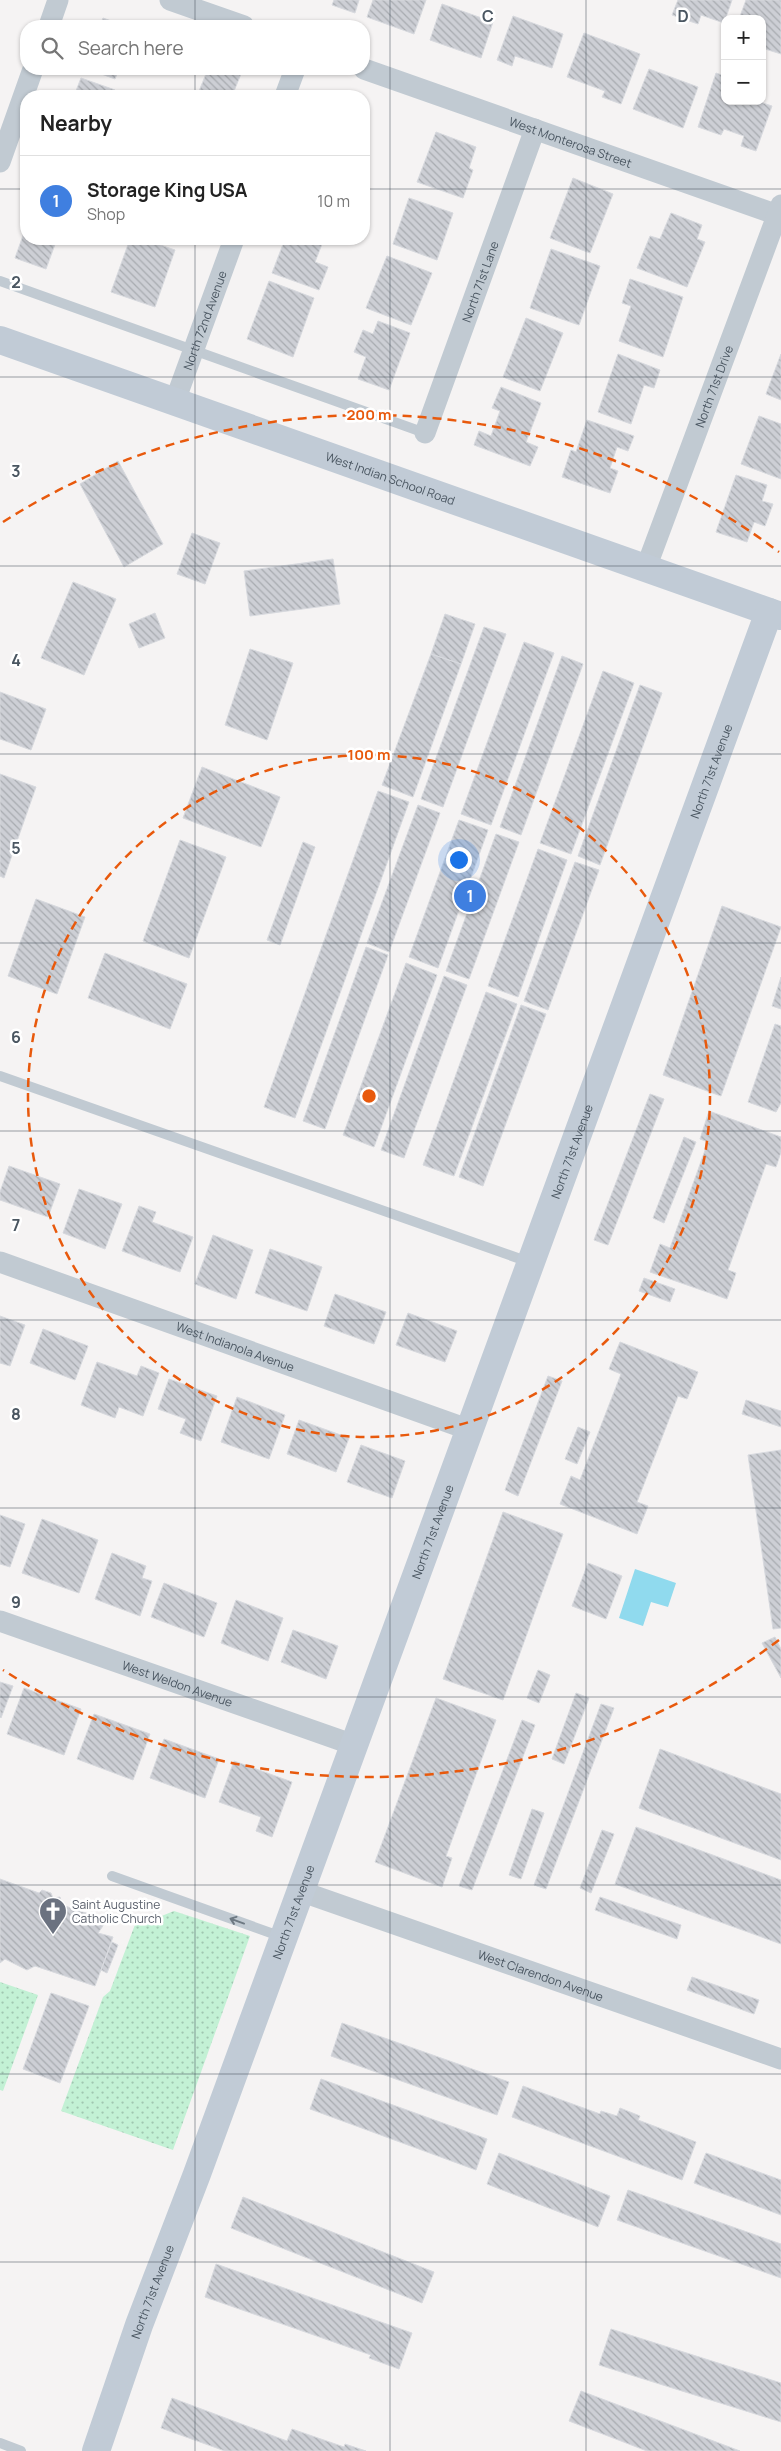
<!DOCTYPE html>
<html lang="en">
<head>
<meta charset="utf-8">
<style>
  :root { --surface:#fff; --page:#f2f2f2; --text:#222; --muted:#767676; --line:#e0e0e0; --accent:#d93025 }
  body { margin:0; font-family:Manrope,sans-serif; background:var(--page); color:var(--text) }
  .controls { position:absolute; right:15px; top:15px; display:grid; overflow:hidden; border-radius:10px; box-shadow:0 1px 4px #0004 }
  .controls button { width:45px; height:45px; display:grid; place-items:center; padding:0; border:0; border-bottom:1px solid var(--line); background:var(--surface); color:var(--text); font:25px sans-serif }
  .you { position:absolute; left:458px; top:859px; width:18px; height:18px; margin:-12px; border:4px solid #fff; border-radius:50%; background:#1a73e8; box-shadow:0 0 0 8px #1a73e833 }
  .badge { display:grid; place-items:center; width:32px; height:32px; border-radius:50%; background:var(--accent); color:#fff; font-size:16px; font-weight:700 }
  .pin { position:absolute; translate:-50% -50%; border:2px solid #fff; box-shadow:0 1px 5px #0006 }
  .list { margin:0; padding:0; list-style:none }
  h2 { display:flex; justify-content:space-between; align-items:center; height:65px; margin:0; padding:0 20px; font-size:21px }
  h2 small { font-size:16px; font-weight:400; color:var(--muted) }
  .list li { display:grid; grid-template-columns:32px 1fr auto; gap:15px; align-items:center; box-sizing:border-box; height:90px; padding:0 20px; border-top:1px solid var(--line) }
  .list b { display:block; font-size:19px; white-space:nowrap }
  .list p { margin:0; font-size:16px; white-space:nowrap; color:var(--muted) }
  .list em { font-size:16px; font-style:normal; color:var(--muted) }
  .icon { flex:none; width:28px; height:28px; fill:none; stroke:currentColor; stroke-width:2; stroke-linecap:round; stroke-linejoin:round }
  .map { position:relative; flex:none; width:781px; height:2451px; overflow:hidden }
  .search { position:absolute; background:var(--surface); box-shadow:0 1px 4px #0004; left:20px; top:20px; width:350px; height:55px; display:flex; align-items:center; gap:12px; box-sizing:border-box; padding:0 18px; border-radius:20px; color:var(--muted); font-size:19px }
  .panel { position:absolute; background:var(--surface); box-shadow:0 1px 4px #0004; left:20px; top:90px; width:350px; height:155px; border-radius:20px }
  .map>svg:first-child { display:block }
</style>
</head>
<body>
<div class="map">
<svg width="781" height="2451" viewBox="0 0 781 2451">
  <defs>
    <pattern id="grass-dots" width="8" height="8" patternUnits="userSpaceOnUse" patternTransform="scale(1.25)"><rect width="8" height="8" fill="#c3f1d5"/><path d="M2 2h.1M6 6h.1" fill="none" stroke="#a0c6b0" stroke-width="1.8" stroke-linecap="round"/></pattern>
    <pattern id="building-back-hatch" width="6" height="6" patternUnits="userSpaceOnUse" patternTransform="scale(1.25)"><rect width="6" height="6" fill="#cdcfd5"/><path d="M-1 5l2 2M0 0l6 6M5-1l2 2" fill="none" stroke="#a8abb0"/></pattern>
  </defs>
  <rect width="100%" height="100%" fill="#f5f3f3"/>
  <path fill="url(#grass-dots)" d="M174 1911 250 1936 173 2150 61 2111 103 1997 110 1991 139 1914 154 1919Z
    M0 1982 38 1995 3 2091 0 2090Z"/>
  <path fill="#90daee" d="M635 1569 676 1583 668 1607 651 1602 643 1626 619 1618Z"/>
  <path fill="url(#building-back-hatch)" stroke="#d7d9de" d="M334 0H359L355 13 332 5Z
    M373 0H426L414 34 367 17Z
    M678 0H732L724 23 701 15 698 24 672 15Z
    M746 0H781V54L762 48V19H739Z
    M442 4 493 22 481 58 430 40Z
    M513 16 563 34 552 68 515 56 512 66 497 60Z
    M103 18 125 26H100Z
    M584 33 640 54 621 104 602 97 605 91 567 77Z
    M88 69H119L115 79Z
    M208 69H243L232 96H197Z
    M649 69 698 87 683 128 633 109Z
    M716 73 725 76V101H757L772 106 756 151 741 146 744 136 724 129 721 135 698 127Z
    M81 78 115 90 113 96H74Z
    M436 132 476 147 469 168 473 170 463 198 417 182Z
    M573 178 613 194 590 253 550 238Z
    M409 198 453 213 437 260 393 244Z
    M671 213 702 225 697 239 705 242 687 287 637 268 650 236 660 239Z
    M26 227V239H57L46 269 15 258Z
    M130 239H143L175 250 155 307 111 292Z
    M285 239H324L315 262 328 267 319 290 272 273Z
    M551 249 600 266 579 325 530 308Z
    M387 256 432 273 411 325 366 308Z
    M630 279 683 297 663 357 619 341 631 306 622 303Z
    M269 281 314 298 293 357 247 339Z
    M526 318 563 333 540 391 503 377Z
    M378 321 410 333 389 390 358 379 366 357 354 352 363 330 373 334Z
    M618 354 660 370 654 388 644 385 631 424 598 412Z
    M781 354V400L766 394Z
    M501 387 541 403 526 442 538 447 530 466 474 445 479 431 491 436 500 411 492 408Z
    M759 416 781 424V479L741 464Z
    M587 420 634 436 628 451 617 447 610 468 618 471 610 493 562 477 571 450 576 452Z
    M118 461 163 544 124 567 80 484Z
    M736 475 767 485 762 501 773 504 765 526 754 522 747 542 716 532Z
    M192 533 220 543 205 584 177 574Z
    M333 559 340 604 250 616 244 571Z
    M73 582 116 599 84 675 41 658Z
    M155 613 165 638 139 648 129 624Z
    M445 614 475 624 461 664 431 654Z
    M484 627 506 634 443 807 421 799Z
    M524 642 554 653 491 825 461 814Z
    M250 649 293 663 267 740 225 725Z
    M431 654 461 664 413 797 382 785Z
    M562 656 583 664 521 835 500 827Z
    M603 671 634 683 571 854 540 843Z
    M640 685 662 693 600 865 578 856Z
    M0 692 46 709 31 750 0 739Z
    M202 767 280 797 261 847 183 818Z
    M0 774 36 787 4 878 0 876Z
    M378 791 409 802 295 1118 264 1107Z
    M418 805 440 813 389 952 367 943Z
    M459 820 488 830 438 968 409 957Z
    M496 834 519 842 469 979 446 971Z
    M180 840 226 857 189 958 143 941Z
    M303 842 315 847 280 945 267 940Z
    M538 849 567 860 518 997 488 986Z
    M575 862 599 870 548 1010 524 1001Z
    M36 899 85 917 57 994 8 976Z
    M722 906 781 927 721 1096 663 1075Z
    M366 947 388 955 325 1129 303 1121Z
    M105 953 187 984 170 1029 88 998Z
    M406 963 437 975 374 1147 343 1135Z
    M444 976 467 985 404 1158 381 1150Z
    M781 977V1009L772 1006Z
    M486 992 517 1004 454 1176 423 1165Z
    M521 1005 546 1014 483 1186 459 1177Z
    M775 1024 781 1026V1103L776 1112 748 1102Z
    M650 1094 664 1099 608 1245 594 1240Z
    M709 1111 781 1137V1152L776 1167 766 1164 728 1270 736 1273 727 1299 650 1272 660 1244 670 1248 708 1142 700 1139Z
    M684 1137 696 1142 664 1223 653 1218Z
    M9 1166 60 1184 48 1217 0 1200V1192Z
    M79 1189 122 1204 105 1249 63 1233Z
    M139 1206 156 1212 152 1222 193 1237 180 1272 122 1251Z
    M213 1235 253 1250 236 1299 195 1284Z
    M270 1249 322 1267 307 1311 255 1293Z
    M644 1278 675 1289 670 1302 639 1291Z
    M335 1294 386 1312 374 1344 324 1326Z
    M408 1313 457 1331 445 1362 396 1345Z
    M0 1316 25 1325 10 1366 0 1363Z
    M43 1329 88 1346 75 1380 30 1363Z
    M620 1342 698 1372 687 1399 678 1396 637 1502 648 1506 637 1534 560 1504 571 1476 580 1480 621 1374 609 1369Z
    M97 1362 137 1376 141 1366 159 1373 143 1416 119 1407 115 1418 81 1405Z
    M548 1376 562 1381 518 1496 505 1490Z
    M169 1379 217 1396 201 1441 180 1433 186 1419 158 1409Z
    M237 1397 285 1415 269 1459 221 1442Z
    M746 1400 781 1411V1427L742 1414Z
    M299 1420 349 1438 336 1472 287 1454Z
    M578 1427 590 1432 577 1464 565 1459Z
    M361 1445 405 1461 392 1498 347 1482Z
    M781 1450V1628L773 1629 748 1455Z
    M503 1512 563 1534 503 1700 443 1679Z
    M0 1515 25 1524 10 1567 0 1564Z
    M42 1519 98 1540 79 1593 22 1573Z
    M112 1553 146 1566 142 1578 152 1581 140 1616 95 1599Z
    M588 1563 622 1576 606 1619 572 1606Z
    M164 1583 217 1603 204 1637 151 1617Z
    M236 1600 283 1618 268 1661 221 1643Z
    M293 1630 338 1646 326 1679 281 1662Z
    M775 1637 781 1649V1678L762 1643Z
    M538 1670 550 1675 539 1703 527 1698Z
    M0 1682 13 1686 1 1718 0 1717Z
    M24 1688 81 1709 64 1755 7 1734Z
    M576 1693 589 1698 564 1764 552 1759Z
    M436 1698 496 1720 446 1856 452 1858 442 1887 375 1862Z
    M601 1704 614 1708 546 1889 534 1885Z
    M94 1714 150 1734 133 1780 77 1759Z
    M522 1720 535 1725 472 1890 459 1886Z
    M164 1739 219 1759 205 1798 150 1778Z
    M660 1749 781 1794V1860L639 1808Z
    M234 1761 292 1782 272 1837 256 1831 261 1817 219 1802Z
    M532 1809 544 1813 521 1879 509 1875Z
    M636 1827 781 1880V1944L615 1884Z
    M602 1830 614 1834 591 1893 580 1888Z
    M0 1879 39 1893 42 1890 51 1893 53 1898 60 1897 62 1905 107 1920 98 1933 113 1937 95 1986 35 1966 27 1970 5 1959 0 1963Z
    M600 1897 681 1925 677 1939 595 1910Z
    M112 1942 118 1945 107 1973 101 1970Z
    M692 1977 759 2000 754 2014 687 1990Z
    M51 1993 89 2006 60 2083 23 2069Z
    M342 2023 509 2082 497 2115 331 2056Z
    M321 2079 487 2139 476 2170 310 2109Z
    M523 2086 600 2114 601 2111 617 2116 620 2108 640 2116 638 2120 696 2142 682 2180 512 2117Z
    M499 2153 610 2196 598 2227 487 2184Z
    M706 2153 781 2180V2215L694 2183Z
    M628 2190 781 2244V2278L617 2220Z
    M243 2197 434 2272 422 2303 231 2228Z
    M216 2264 412 2333 399 2369 369 2358 371 2355 205 2297Z
    M611 2329 781 2383V2422L599 2365Z
    M581 2391 740 2451H647L569 2421Z
    M172 2398 287 2441 292 2429 344 2447 345 2444 366 2451H225L161 2428Z"/>
  <g fill="none" stroke-linecap="round" stroke-linejoin="round">
    <path stroke="#c1cad2" stroke-width="10" d="M0 281 425 433
      M0 1076 529 1262
      M112 1876 282 1937
      M0 2443 21 2451"/>
    <g stroke="#c1cad2" stroke-width="21">
      <path d="M170 0 244 26"/>
      <path d="M49 26 58 0"/>
      <path id="s1" d="M364 69 778 215"/>
      <path d="M285 96 295 69"/>
      <path d="M0 162 33 69"/>
      <path id="s2" d="M175 401 234 239"/>
      <path id="s3" d="M425 433 535 129"/>
      <path id="s4" d="M646 568 781 205"/>
      <path id="s5" d="M0 1262 470 1430"/>
      <path id="s6" d="M0 1621 354 1745"/>
      <path id="s7" d="M300 1891 781 2059"/>
    </g>
    <g stroke="#c1cbd6" stroke-width="28">
      <path id="s8" d="M0 340 781 616"/>
      <path id="s9" d="M96 2451 139 2325 197 2174 769 612"/>
    </g>
  </g>
  <defs><path id="oneway-shaft" d="M-6 0H5M1.5-3L5.5 0L1.5 3" fill="none" stroke-width="1.6" stroke-linecap="round" stroke-linejoin="round" transform="scale(1.25)"/></defs>
  <use stroke="#6e7983" href="#oneway-shaft" transform="translate(237 1921) rotate(-160)"/>
  <path fill="none" stroke="#4a5661" stroke-width="1" stroke-opacity="0.55" d="M195 0V26M390 0V2451M586 0V2451M195 69V96M0 189H26M364 189H781M195 239V2451M0 377H781M0 566H781M0 754H781M0 943H781M0 1131H781M0 1320H781M0 1508H781M0 1697H781M0 1885H781M0 2074H781M0 2262H781"/>
  <g fill="none" stroke="#e8590c" stroke-width="2.5" stroke-dasharray="9 6">
    <circle cx="369" cy="1096" r="341"/>
    <path d="M779 1640A681 681 0 0 1 3 1670M3 522A681 681 0 0 1 779 552"/>
  </g>
  <defs>
    <g id="church-pin" transform="scale(1.4375)"><path d="M0 17L-7.5 6A9.5 9.5 0 1 1 7.5 6Z" fill="#6b7280" stroke="#fff"/><path d="M-1.2-6h2.4v3.5h3.3v2.4h-3.3V6h-2.4V-.1h-3.3v-2.4h3.3Z" fill="#fff"/></g>
  </defs>
  <g fill-rule="evenodd">
    <use href="#church-pin" x="53" y="1911"/>
  </g>
  <g text-anchor="middle" dominant-baseline="central" stroke-width="5" stroke-linejoin="round" paint-order="stroke">
    <g font-size="12" fill="#4a5661" stroke="#fff">
      <text stroke="none"><textPath href="#s1" startOffset="219">West Monterosa Street</textPath></text>
      <text stroke="none"><textPath href="#s3" startOffset="161">North 71st Lane</textPath></text>
      <text stroke="none"><textPath href="#s2" startOffset="86">North 72nd Avenue</textPath></text>
      <text stroke="none"><textPath href="#s4" startOffset="194">North 71st Drive</textPath></text>
      <text stroke="none"><textPath href="#s8" startOffset="414">West Indian School Road</textPath></text>
      <text stroke="none"><textPath href="#s9" startOffset="1789">North 71st Avenue</textPath></text>
      <text stroke="none"><textPath href="#s9" startOffset="1384">North 71st Avenue</textPath></text>
      <text stroke="none"><textPath href="#s5" startOffset="250">West Indianola Avenue</textPath></text>
      <text stroke="none"><textPath href="#s9" startOffset="979">North 71st Avenue</textPath></text>
      <text stroke="none"><textPath href="#s6" startOffset="188">West Weldon Avenue</textPath></text>
      <text stroke="none"><textPath href="#s9" startOffset="574">North 71st Avenue</textPath></text>
      <text stroke="none"><textPath href="#s7" startOffset="255">West Clarendon Avenue</textPath></text>
      <text stroke="none"><textPath href="#s9" startOffset="169">North 71st Avenue</textPath></text>
    </g>
    <g font-size="12" fill="#5b616d" stroke="#fff" text-anchor="start">
      <text x="72" y="1904">Saint Augustine<tspan x="72" dy="14">Catholic Church</tspan></text>
    </g>
  </g>
  <g font-size="16" text-anchor="middle" font-weight="bold" fill="#4a5661" stroke="#fff" stroke-width="5" stroke-linejoin="round" paint-order="stroke">
    <text x="488" y="22">C</text>
    <text x="683" y="22">D</text>
    <text x="16" y="288">2</text>
    <text x="16" y="477">3</text>
    <text x="16" y="666">4</text>
    <text x="16" y="854">5</text>
    <text x="16" y="1043">6</text>
    <text x="16" y="1231">7</text>
    <text x="16" y="1420">8</text>
    <text x="16" y="1608">9</text>
  </g>
  <circle cx="369" cy="1096" r="8" fill="#e8590c" stroke="#fff" stroke-width="2.5"/>
  <g font-size="15" text-anchor="middle" font-weight="bold" fill="#e8590c" stroke="#fff" stroke-width="5" stroke-linejoin="round" paint-order="stroke">
    <text x="369" y="420">200 m</text>
    <text x="369" y="760">100 m</text>
  </g>
</svg>
<div class="controls">
<button>+</button>
<button>−</button>
</div>
<div class="you"></div>
<div class="pin badge" style="left:470px;top:896px;background:#3f7fe0">1</div>
<div class="search"><svg class="icon" aria-label="search" viewBox="0 0 24 24"><circle cx="10" cy="10" r="6"/><path d="M15 15l6 6"/></svg>Search here</div>
<section class="panel">
<h2>Nearby<small></small></h2>
<ul class="list">
<li><span class="badge" style="background:#3f7fe0">1</span><div><b>Storage King USA</b><p>Shop</p></div><em>10 m</em></li>
</ul>
</section>
</div>
</body>
</html>
